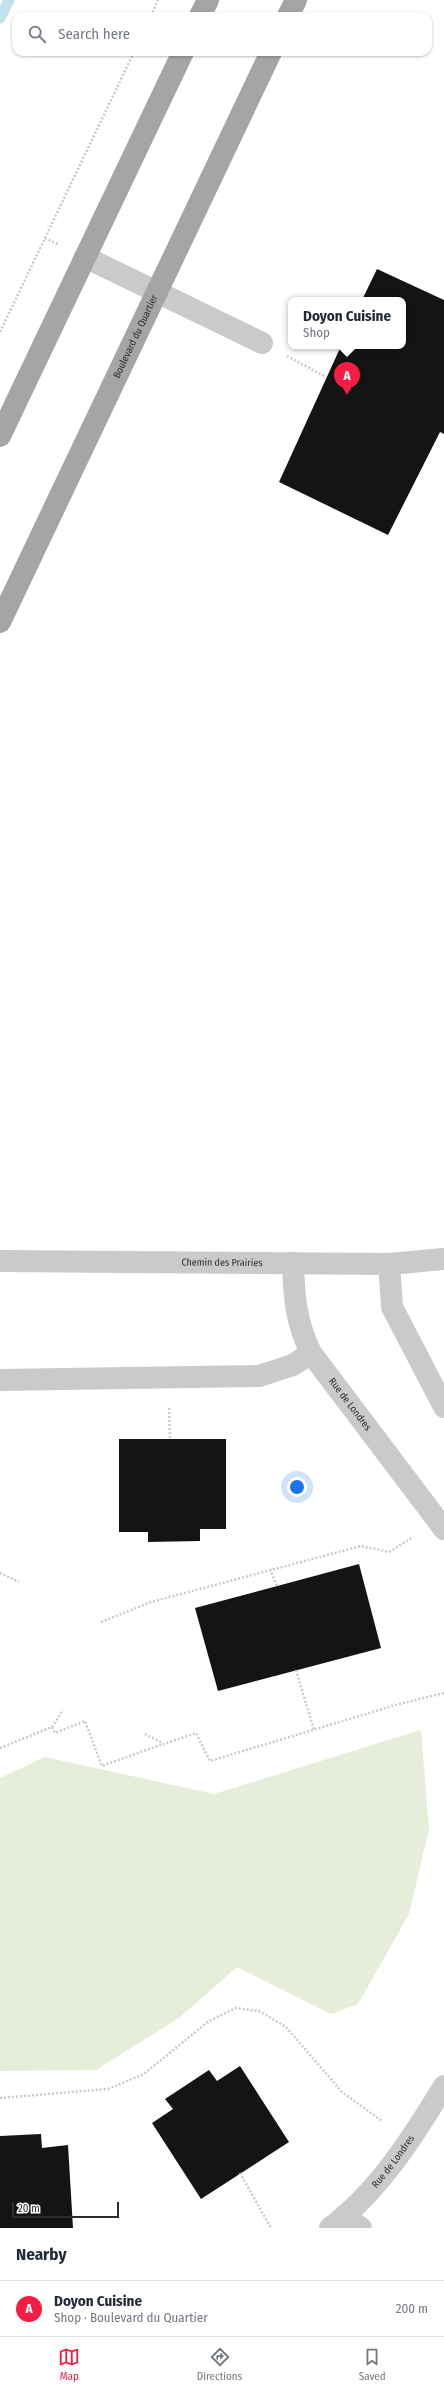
<!DOCTYPE html>
<html lang="en">
<head>
<meta charset="utf-8">
<style>
  :root { --surface:#fff; --page:#f6f6f7; --text:#1f2937; --muted:#747a83; --line:#e0e1e3; --accent:#f61d44 }
  body { margin:0; font-family:"Fira Sans Condensed",sans-serif; background:var(--page); color:var(--text) }
  .scale { position:absolute; left:12px; bottom:10px; width:107px; box-sizing:border-box; padding-left:4px; border:2px solid #2d2d2d; border-top:0; font-size:11px; line-height:14px; white-space:nowrap; color:#2d2d2d; -webkit-text-stroke:3px #fff; paint-order:stroke }
  .you { position:absolute; left:297px; top:1487px; width:14px; height:14px; margin:-10px; border:3px solid #fff; border-radius:50%; background:#1a73e8; box-shadow:0 0 0 6px #1a73e833 }
  .badge { display:grid; place-items:center; width:26px; height:26px; border-radius:50%; background:var(--accent); color:#fff; font-size:13px; font-weight:700 }
  .pin { position:absolute; translate:-50% -33px; filter:drop-shadow(0 1px 2px #0008) }
  .pin::after { content:''; position:absolute; top:21px; width:14px; height:12px; background:inherit; clip-path:polygon(0 0,100% 0,50% 100%) }
  .popup { position:absolute; left:288px; top:297px; width:118px; height:52px; box-sizing:border-box; display:grid; place-content:center; border-radius:8px; background:var(--surface); filter:drop-shadow(0 1px 3px #0005); font-size:13px; white-space:nowrap; color:var(--muted) }
  .popup b { font-size:15px; color:var(--text) }
  .popup::after { content:''; position:absolute; left:50%; top:100%; margin-left:-8px; border:8px solid transparent; border-top-color:var(--surface) }
  .list { margin:0; padding:0; list-style:none }
  h2 { display:flex; justify-content:space-between; align-items:center; height:52px; margin:0; padding:0 16px; font-size:17px }
  h2 small { font-size:13px; font-weight:400; color:var(--muted) }
  .list li { display:grid; grid-template-columns:26px 1fr auto; gap:12px; align-items:center; box-sizing:border-box; height:56px; padding:0 16px; border-top:1px solid var(--line) }
  .list b { display:block; font-size:15px; white-space:nowrap }
  .list p { margin:0; font-size:13px; white-space:nowrap; color:var(--muted) }
  .list em { font-size:13px; font-style:normal; color:var(--muted) }
  .icon { flex:none; width:22px; height:22px; fill:none; stroke:currentColor; stroke-width:2; stroke-linecap:round; stroke-linejoin:round }
  .map { position:relative; flex:none; width:444px; height:2228px; overflow:hidden }
  .search { position:absolute; background:var(--surface); box-shadow:0 1px 3px #0004; left:12px; right:12px; top:12px; height:44px; display:flex; align-items:center; gap:10px; box-sizing:border-box; padding:0 14px; border-radius:12px; color:var(--muted); font-size:15px }
  .sheet { height:108px; background:var(--surface) }
  nav { display:flex; justify-content:space-around; align-items:center; box-sizing:border-box; height:56px; border-top:1px solid var(--line); background:var(--surface); font-size:11px; color:var(--muted) }
  nav a { display:grid; justify-items:center; gap:2px }
  nav .on { color:var(--accent) }
  .map>svg:first-child { display:block }
</style>
</head>
<body>
<div class="map">
<svg width="444" height="2228" viewBox="0 0 444 2228">
  <rect width="100%" height="100%" fill="#fff"/>
  <path fill="#e6edd9" d="M421 1730 429 1829 409 1914 358 2004 331 2014 237 1967 179 2018 96 2070 0 2071V1778L45 1757 214 1794Z"/>
  <g fill="none" stroke-linecap="round" stroke-linejoin="round">
    <path stroke="#c3e2ef" stroke-width="11" d="M0 18 9 0"/>
  </g>
  <path fill="#141414" d="M377 269 444 300V434L440 432 388 535 279 482 341 346H403V300H362Z
    M119 1439H226V1529H200V1541L148 1542V1532H119Z
    M359 1564 381 1648 218 1691 195 1608Z
    M240 2066 289 2142 201 2199 152 2123 173 2109 165 2099 209 2070 217 2081Z
    M41 2134 42 2148 68 2145 73 2228H0V2136Z"/>
  <g fill="none" stroke-linecap="round" stroke-linejoin="round">
    <path stroke="#cacaca" stroke-width="2.5" stroke-dasharray="2 2" stroke-linecap="butt" d="M151 16 158 0
      M45 238 58 244
      M0 332 134 52
      M287 356 326 377
      M169 1408 170 1439
      M270 1569 277 1586
      M0 1573 19 1582
      M101 1622 151 1602 361 1546 389 1552 413 1537
      M296 1670 314 1730
      M52 1727 55 1733 85 1721 102 1766 163 1744
      M145 1734 164 1744 196 1733 210 1761 399 1704 444 1693
      M0 1748 52 1727 63 1710
      M0 2098 108 2089 144 2074 209 2021 236 2008 259 2011 286 2027 342 2092 382 2121
      M240 2173 271 2228"/>
    <g stroke="#cacaca" stroke-width="22">
      <path d="M85 257 262 343"/>
      <path id="s1" d="M0 1261 389 1264 444 1259"/>
      <path id="s2" d="M293 1263C294 1298 296 1322 311 1353L444 1529"/>
      <path d="M389 1264 392 1307 444 1407"/>
      <path d="M0 1380 259 1376 293 1365 311 1353"/>
      <path d="M344 2216 361 2228"/>
      <path id="s3" d="M330 2228C378 2192 413 2137 444 2086"/>
    </g>
    <g stroke="#a5a5a5" stroke-width="22">
      <path d="M200 16 208 0"/>
      <path d="M288 16 296 0"/>
      <path d="M0 436 183 52"/>
      <path id="s4" d="M0 622 271 52"/>
    </g>
  </g>
  <g text-anchor="middle" dominant-baseline="central" stroke-width="4" stroke-linejoin="round" paint-order="stroke">
    <g font-size="10" fill="#2d2d2d" stroke="#fff">
      <text stroke="none"><textPath href="#s4" startOffset="316">Boulevard du Quartier</textPath></text>
      <text stroke="none"><textPath href="#s1" startOffset="222">Chemin des Prairies</textPath></text>
      <text stroke="none"><textPath href="#s2" startOffset="157">Rue de Londres</textPath></text>
      <text stroke="none"><textPath href="#s3" startOffset="92">Rue de Londres</textPath></text>
    </g>
  </g>
</svg>
<div class="scale">20 m</div>
<div class="you"></div>
<div class="pin badge" style="left:347px;top:395px">A</div>
<div class="popup"><b>Doyon Cuisine</b>Shop</div>
<div class="search"><svg class="icon" aria-label="search" viewBox="0 0 24 24"><circle cx="10" cy="10" r="6"/><path d="M15 15l6 6"/></svg>Search here</div>
</div>
<section class="sheet">
<h2>Nearby<small></small></h2>
<ul class="list">
<li><span class="badge">A</span><div><b>Doyon Cuisine</b><p>Shop · Boulevard du Quartier</p></div><em>200 m</em></li>
</ul>
</section>
<nav>
<a class="on"><svg class="icon" aria-label="map" viewBox="0 0 24 24"><path d="M3 6l6-2 6 2 6-2v14l-6 2-6-2-6 2zM9 4v14M15 6v14"/></svg>Map</a>
<a><svg class="icon" aria-label="directions" viewBox="0 0 24 24"><path d="M12 3l9 9-9 9-9-9zM9 14v-3h6M13 9l2 2-2 2"/></svg>Directions</a>
<a><svg class="icon" aria-label="saved" viewBox="0 0 24 24"><path d="M7 4h10v16l-5-4-5 4z"/></svg>Saved</a>
</nav>
</body>
</html>
